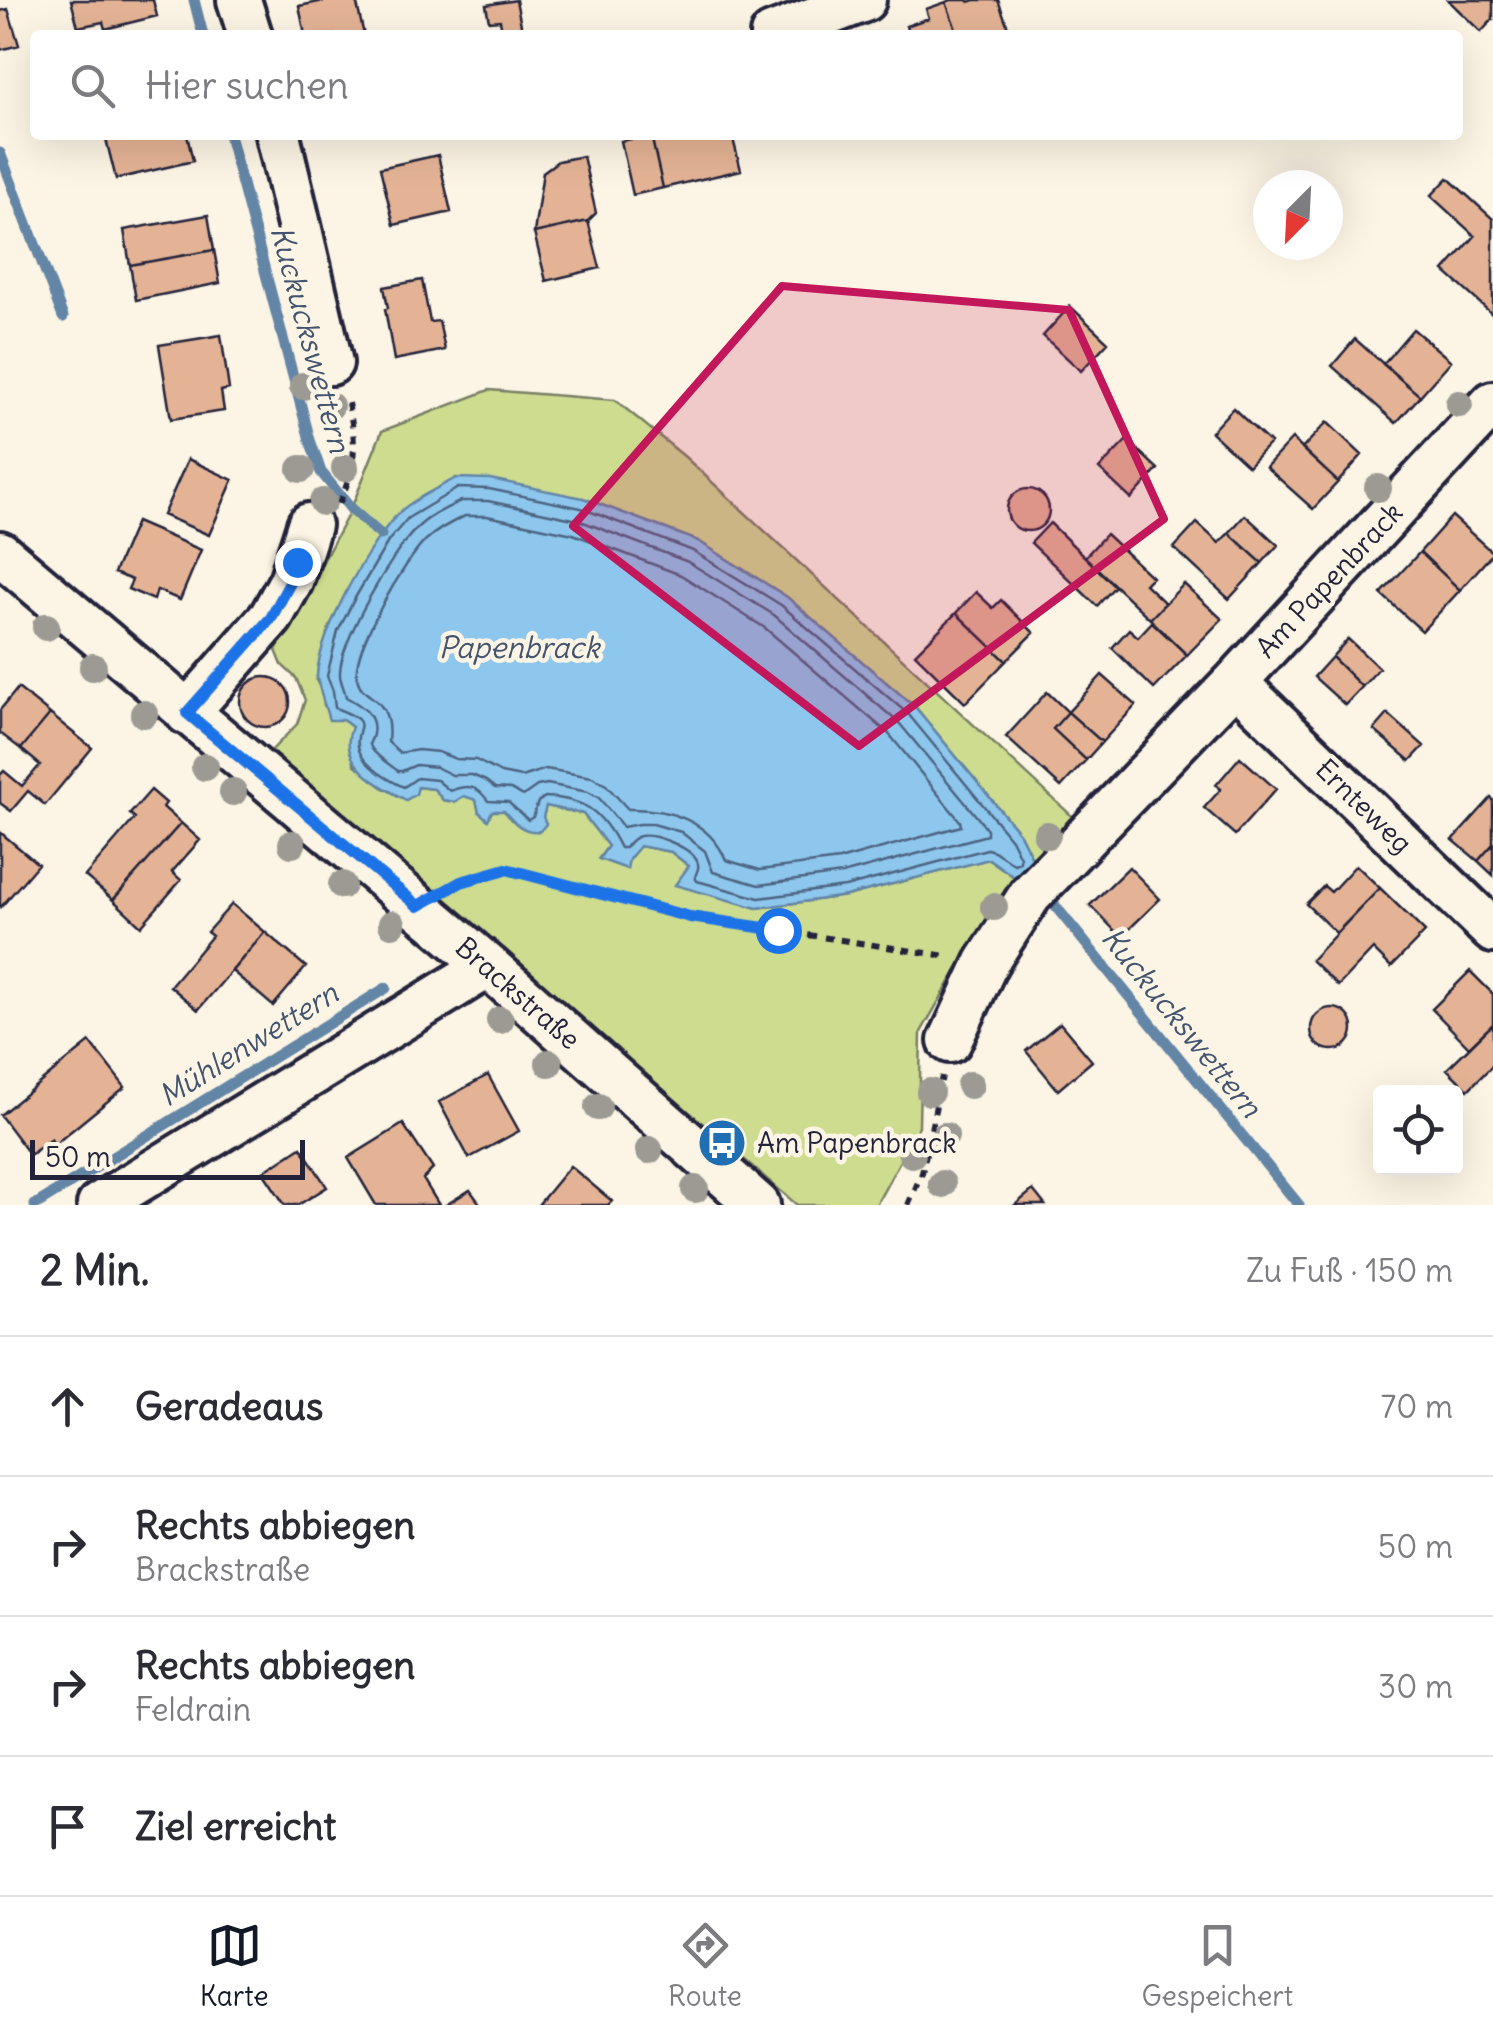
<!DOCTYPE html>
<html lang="de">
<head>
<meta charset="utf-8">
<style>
  :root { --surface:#fff; --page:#f2f2f3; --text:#2b2b33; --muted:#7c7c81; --line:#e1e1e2; --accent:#111827 }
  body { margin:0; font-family:Delius,sans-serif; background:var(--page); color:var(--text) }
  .controls { position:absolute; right:30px; bottom:30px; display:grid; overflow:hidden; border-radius:10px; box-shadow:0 10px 40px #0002 }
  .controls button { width:90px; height:90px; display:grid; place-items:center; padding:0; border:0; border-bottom:2px solid var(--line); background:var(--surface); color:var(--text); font:50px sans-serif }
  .compass { position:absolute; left:1253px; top:170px; width:90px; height:90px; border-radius:50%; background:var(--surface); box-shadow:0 10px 40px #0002; rotate:204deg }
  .scale { position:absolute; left:30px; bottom:25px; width:275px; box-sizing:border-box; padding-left:10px; border:5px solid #22223b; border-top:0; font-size:28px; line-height:35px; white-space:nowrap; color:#22223b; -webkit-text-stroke:8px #fcf5e5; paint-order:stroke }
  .stop { position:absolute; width:30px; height:30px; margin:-22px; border:8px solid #1a73e8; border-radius:50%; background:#fff }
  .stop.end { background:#1a73e8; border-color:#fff; box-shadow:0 2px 10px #0008 }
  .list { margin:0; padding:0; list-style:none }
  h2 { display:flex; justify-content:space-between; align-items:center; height:130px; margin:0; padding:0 40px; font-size:42px }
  h2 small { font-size:32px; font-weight:400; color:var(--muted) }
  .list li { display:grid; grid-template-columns:65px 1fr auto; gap:30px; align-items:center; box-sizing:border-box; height:140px; padding:0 40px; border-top:2px solid var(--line) }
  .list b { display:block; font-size:38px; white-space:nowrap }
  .list p { margin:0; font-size:32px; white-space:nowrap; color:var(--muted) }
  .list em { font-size:32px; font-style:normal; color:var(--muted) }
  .icon { flex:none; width:55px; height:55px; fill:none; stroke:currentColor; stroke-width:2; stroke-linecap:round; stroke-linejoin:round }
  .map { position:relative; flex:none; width:1493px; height:1205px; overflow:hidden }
  .search { position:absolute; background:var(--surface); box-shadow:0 10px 40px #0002; left:30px; right:30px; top:30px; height:110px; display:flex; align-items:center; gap:25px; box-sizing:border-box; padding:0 35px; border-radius:10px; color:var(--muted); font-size:38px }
  .sheet { height:690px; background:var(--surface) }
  nav { display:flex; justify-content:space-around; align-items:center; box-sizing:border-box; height:140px; border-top:2px solid var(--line); background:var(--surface); font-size:28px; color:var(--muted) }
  nav a { display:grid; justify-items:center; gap:5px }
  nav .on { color:var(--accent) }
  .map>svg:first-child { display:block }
</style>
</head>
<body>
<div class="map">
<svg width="1493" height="1205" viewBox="0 0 1493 1205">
  <rect width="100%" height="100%" fill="#fcf5e5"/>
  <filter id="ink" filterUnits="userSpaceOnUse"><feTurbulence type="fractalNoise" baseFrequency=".01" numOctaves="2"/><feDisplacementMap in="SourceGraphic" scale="20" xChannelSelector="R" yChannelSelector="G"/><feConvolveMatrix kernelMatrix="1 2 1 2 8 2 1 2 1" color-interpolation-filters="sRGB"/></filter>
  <g filter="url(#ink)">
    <path fill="#cedc8f" stroke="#787f65" stroke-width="2.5" d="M489 390 615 400 685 457 1072 816 1034 862 1020 834 916 708 787 597 698 541 583 498 381 535 329 627 316 680 323 693 324 705 352 727 354 764 386 790 418 787 434 789 443 800 454 802 463 795 476 800 479 812 488 819 492 811 505 810 511 820 543 817 546 806 583 814 608 846 599 858 629 859 640 846 671 852 689 866 676 884 757 908 846 896 989 859 1017 879 950 982 921 1032 919 1126 876 1205H797L271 751 297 724 305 700 296 678 282 665 276 650 351 509 382 431Z"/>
    <path fill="#8ec7ed" stroke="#6385a6" stroke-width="2.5" d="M456 478 490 479 583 498 698 541 787 597 916 708 1020 834 1034 862 1017 879 989 859 846 896 757 908 675 885 689 866 671 852 640 846 629 859 627 869 599 859 608 846 583 814 546 806 543 817 546 824 540 831C523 833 514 823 504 811H492L488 820 479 812 476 800 464 796 454 802 443 800 434 789 418 787 416 794 406 800C379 786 336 763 352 727L343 720H329C327 713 317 682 317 676 318 634 371 538 402 510 417 497 438 488 456 478Z"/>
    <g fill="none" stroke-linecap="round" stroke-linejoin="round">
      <path stroke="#4d6482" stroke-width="2.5" d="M458 488 489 489 581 508 693 551 781 605 909 715 1011 839 1020 857V862L1014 864 994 851 987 849 845 887 759 898 697 881 695 877C697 871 700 867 697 861 690 847 651 831 637 837 633 838 627 845 625 848H620C602 812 586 799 545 797L538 802 533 817 528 820 508 802 488 801C477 785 467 784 450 791L437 780 417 778 404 787C390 781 364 766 359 750 351 726 379 724 335 708L333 691 327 676 338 631 355 598 389 540 408 518Z
        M461 501H488L578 520 688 562 774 615 900 724 987 829V835L842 874 759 885 713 872 705 851 681 832 653 824H639L623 827 599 798 588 792 547 784 537 786 523 796 511 789 495 788 486 781 472 775H452L436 767 416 765 402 771H398C391 765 378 758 372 749 367 741 372 742 373 734 377 715 361 705 346 697 345 690 340 681 340 675 338 644 393 552 415 530 427 517 445 509 461 501Z
        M465 516H487L573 534 681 575 765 628 889 734 960 821 961 826 839 860 760 870 726 860C709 820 668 808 628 809L606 785 592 777 546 769 521 777 501 773 476 760 456 759 438 752 418 750 400 753 388 742C393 692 361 703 357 677 352 650 405 560 426 540 437 530 452 522 465 516Z"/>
      <path stroke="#6385a6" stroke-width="11" d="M194 0 203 35
        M229 135 310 440 321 472 351 509 381 535
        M0 153 63 317
        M1043 891 1299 1205
        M35 1205 386 988"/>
    </g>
    <path fill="#e4b395" stroke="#22223b" stroke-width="2.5" d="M71 0H153L157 16 105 29 103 22 78 27Z
      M329 0H356L364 35H305L299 6Z
      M516 0 523 35H503L500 20 489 21 486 5Z
      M951 0H968L969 2 975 0H998L1011 35H958L946 2Z
      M1448 0H1493V19L1481 32Z
      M946 2 958 35H909L906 26 929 18 926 9Z
      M8 9 19 45 0 50V11Z
      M105 135H187L193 161 116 179Z
      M651 135H732L741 170 663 188Z
      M651 135 663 188 633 195 621 141Z
      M438 155 451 212 394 225 380 168Z
      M583 156 596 213 588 221 534 233 543 172 558 161Z
      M1448 178 1493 219V315L1444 271 1475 236 1431 196Z
      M208 215 214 250 130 265 124 230Z
      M588 221 600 268 546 281 534 233Z
      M214 250 220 283 136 300 130 265Z
      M422 280 430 322 439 321 445 350 394 360 385 309 388 308 384 287Z
      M1070 306 1108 342 1081 371 1043 336Z
      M1413 329 1451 361 1420 396 1383 364Z
      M221 335 229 389 221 391 224 411 171 419 159 345Z
      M1355 339 1420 396 1396 423 1332 366Z
      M1233 408 1270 443 1248 466 1211 432Z
      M1327 422 1362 455 1338 482 1302 449Z
      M1292 439 1338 482 1313 509 1266 467Z
      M1127 440 1158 469 1131 499 1099 469Z
      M188 459 233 480 209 535 163 515Z
      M1007 510a21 21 0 1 1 42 0a21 21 0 1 1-42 0Z
      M1245 515 1278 545 1262 563 1229 533Z
      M1452 516 1493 553 1460 590 1420 552Z
      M136 522 201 550 180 600 157 590 154 600 128 589 132 580 114 573Z
      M1050 523 1115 586 1097 606 1031 543Z
      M1197 523 1219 543 1229 533 1262 563 1229 599 1174 548Z
      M1106 534 1152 577 1145 584 1165 603 1150 619 1085 557Z
      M1420 552 1460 590 1422 631 1381 594Z
      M1184 584 1222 619 1187 655 1150 619Z
      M976 592 993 608 1001 600 1034 633 1006 661 956 613Z
      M956 613 1006 661 965 703 915 654Z
      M1152 622 1187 655 1154 689 1112 648 1129 629 1138 637Z
      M1348 639 1379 668 1362 687 1332 657Z
      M1332 657 1362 687 1345 705 1314 677Z
      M1102 675 1136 705 1102 742 1068 712Z
      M240 702a25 25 0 1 1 50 0a25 25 0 1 1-50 0Z
      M18 688 50 714 21 749 0 733V710Z
      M1047 692 1068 712 1053 729 1086 760 1061 787 1006 737Z
      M1068 712 1102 742 1086 760 1053 729Z
      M50 714 92 748 45 805 28 791 11 811 0 803V775L4 771 22 786 40 765 21 749Z
      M1388 714 1424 746 1410 761 1374 730Z
      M1240 757 1276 789 1235 835 1204 808 1221 789 1216 785Z
      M151 790 166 803 163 807 181 823 113 900 85 876 135 818 130 814Z
      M1491 798 1493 800V844L1478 861 1453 840Z
      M181 823 200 840 172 872 181 880 141 926 113 900Z
      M0 832 38 864 1 907 0 905Z
      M1493 844V875L1478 861Z
      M1356 865 1380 888 1336 933 1306 904 1324 886 1331 892Z
      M1129 867 1160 899 1121 937 1090 905Z
      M1380 888 1425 932 1391 967 1373 949 1338 986 1311 960Z
      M232 904 265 932 198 1010 170 986 212 936 207 932Z
      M265 932 306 967 273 1006 232 971Z
      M1470 971 1493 994V1024L1469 1047 1432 1009Z
      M1311 1029a21 21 0 1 1 42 0a21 21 0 1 1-42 0Z
      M1060 1023 1092 1061 1058 1090 1026 1051Z
      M1493 1024V1065L1468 1090 1447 1069Z
      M90 1042 125 1087 54 1145 51 1139 30 1155 0 1115Z
      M488 1075 519 1131 469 1158 439 1102Z
      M403 1124 433 1169 423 1179 439 1205H376L348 1158Z
      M301 1147 327 1187 298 1205H285L263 1172Z
      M570 1166 612 1201 608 1205H538Z
      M470 1190 481 1205H446Z
      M1033 1190 1045 1205H1015Z"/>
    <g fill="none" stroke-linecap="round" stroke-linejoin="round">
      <g stroke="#22223b" stroke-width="50">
        <path id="street" d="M239 0 250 35
          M772 35 864 0
          M278 135 331 363
          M0 553 488 966 758 1205
          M1235 682 1493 931
          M187 713 271 617 291 581 309 525
          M950 1041 987 962 1030 895 1235 682 1493 403
          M99 1205 488 966"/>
      </g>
      <path stroke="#22223b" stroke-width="6" stroke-dasharray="8 8" stroke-linecap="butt" d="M339 504C358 461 357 440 346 395
        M451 888 461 883 506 869 690 917 946 956
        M908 1205 922 1173 942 1076"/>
      <use href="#street" stroke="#fcf5e5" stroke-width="42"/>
    </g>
    <g fill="#9c9a93">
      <circle cx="303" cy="386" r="14"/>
      <circle cx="1459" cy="404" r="14"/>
      <circle cx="330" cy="406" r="14"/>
      <circle cx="345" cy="468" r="14"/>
      <circle cx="301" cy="469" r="14"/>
      <circle cx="1378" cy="488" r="14"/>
      <circle cx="323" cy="502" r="14"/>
      <circle cx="46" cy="627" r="14"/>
      <circle cx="93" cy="667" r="14"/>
      <circle cx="144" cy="714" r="14"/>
      <circle cx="205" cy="767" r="14"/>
      <circle cx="233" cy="792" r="14"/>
      <circle cx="1047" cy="835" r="14"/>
      <circle cx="292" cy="844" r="14"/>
      <circle cx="342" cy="885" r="14"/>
      <circle cx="994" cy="907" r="14"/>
      <circle cx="392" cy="924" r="14"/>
      <circle cx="500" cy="1020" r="14"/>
      <circle cx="549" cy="1063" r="14"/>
      <circle cx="970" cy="1085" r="14"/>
      <circle cx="930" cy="1092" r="14"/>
      <circle cx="598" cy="1107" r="14"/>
      <circle cx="945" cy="1136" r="14"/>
      <circle cx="649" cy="1150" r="14"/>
      <circle cx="912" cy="1154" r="14"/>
      <circle cx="942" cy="1184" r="14"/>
      <circle cx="695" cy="1189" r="14"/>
    </g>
  </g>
  <g fill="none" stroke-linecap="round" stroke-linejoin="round" filter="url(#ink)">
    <path stroke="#1a73e8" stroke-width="12" d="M297 562 291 581 271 618 187 713 418 906 461 882 506 869 690 917 778 930"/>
  </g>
  <path fill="#c2185b" fill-opacity="0.2" stroke="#c2185b" stroke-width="8" stroke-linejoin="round" d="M782 286 1069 310 1164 519 859 746 573 526Z"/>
  <defs>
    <g id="bus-disc" transform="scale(2.5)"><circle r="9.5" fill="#1f6fb2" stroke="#fcf5e5"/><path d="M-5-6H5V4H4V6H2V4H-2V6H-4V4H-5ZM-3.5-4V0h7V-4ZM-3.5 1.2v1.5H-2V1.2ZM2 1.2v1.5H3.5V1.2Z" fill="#fff"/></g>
  </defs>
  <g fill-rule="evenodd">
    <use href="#bus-disc" x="722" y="1143"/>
  </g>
  <g text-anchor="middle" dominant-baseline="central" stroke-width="9" stroke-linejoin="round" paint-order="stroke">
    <g font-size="28" fill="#22223b" stroke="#fcf5e5">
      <text transform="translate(1329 580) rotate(-47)">Am Papenbrack</text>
      <text transform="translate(1364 806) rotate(44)">Ernteweg</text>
      <text transform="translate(518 993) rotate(41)">Brackstraße</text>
    </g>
    <g font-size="28" fill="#22223b" stroke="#fcf5e5" text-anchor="start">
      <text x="757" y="1143">Am Papenbrack</text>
    </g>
    <g font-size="30" font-style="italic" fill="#425470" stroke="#fcf5e5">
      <text transform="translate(311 339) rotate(75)">Kuckuckswettern</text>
      <text x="519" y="647">Papenbrack</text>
      <text transform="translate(1182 1022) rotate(51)">Kuckuckswettern</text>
      <text transform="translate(248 1044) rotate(-32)">Mühlenwettern</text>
    </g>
  </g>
</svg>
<div class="controls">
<button><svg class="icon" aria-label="locate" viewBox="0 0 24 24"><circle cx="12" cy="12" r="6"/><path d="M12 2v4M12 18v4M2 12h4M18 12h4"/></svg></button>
</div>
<svg class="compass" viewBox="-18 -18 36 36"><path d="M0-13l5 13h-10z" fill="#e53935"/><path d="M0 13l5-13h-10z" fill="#7c7c81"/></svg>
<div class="scale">50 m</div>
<div class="stop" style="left:778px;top:930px"></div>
<div class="stop end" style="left:297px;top:562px"></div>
<div class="search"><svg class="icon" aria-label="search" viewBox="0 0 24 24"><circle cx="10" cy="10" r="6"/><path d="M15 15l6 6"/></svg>Hier suchen</div>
</div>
<section class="sheet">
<h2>2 Min.<small>Zu Fuß · 150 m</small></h2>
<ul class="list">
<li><svg class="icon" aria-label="ahead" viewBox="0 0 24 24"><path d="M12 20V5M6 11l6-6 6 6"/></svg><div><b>Geradeaus</b></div><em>70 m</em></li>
<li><svg class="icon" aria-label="right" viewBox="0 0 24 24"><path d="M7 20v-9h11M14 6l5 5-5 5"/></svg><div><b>Rechts abbiegen</b><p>Brackstraße</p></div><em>50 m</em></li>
<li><svg class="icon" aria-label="right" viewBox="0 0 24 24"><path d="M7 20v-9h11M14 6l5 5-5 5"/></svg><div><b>Rechts abbiegen</b><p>Feldrain</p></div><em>30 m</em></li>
<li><svg class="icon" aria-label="arrive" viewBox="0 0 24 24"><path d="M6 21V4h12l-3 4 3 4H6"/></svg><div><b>Ziel erreicht</b></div></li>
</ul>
</section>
<nav>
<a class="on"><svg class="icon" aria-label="map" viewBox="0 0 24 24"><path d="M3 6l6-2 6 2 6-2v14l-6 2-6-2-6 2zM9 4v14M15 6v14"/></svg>Karte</a>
<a><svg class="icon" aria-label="directions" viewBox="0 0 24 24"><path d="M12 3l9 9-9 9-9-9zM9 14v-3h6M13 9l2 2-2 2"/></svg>Route</a>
<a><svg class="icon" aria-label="saved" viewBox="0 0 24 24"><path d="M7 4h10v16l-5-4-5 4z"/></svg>Gespeichert</a>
</nav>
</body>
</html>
